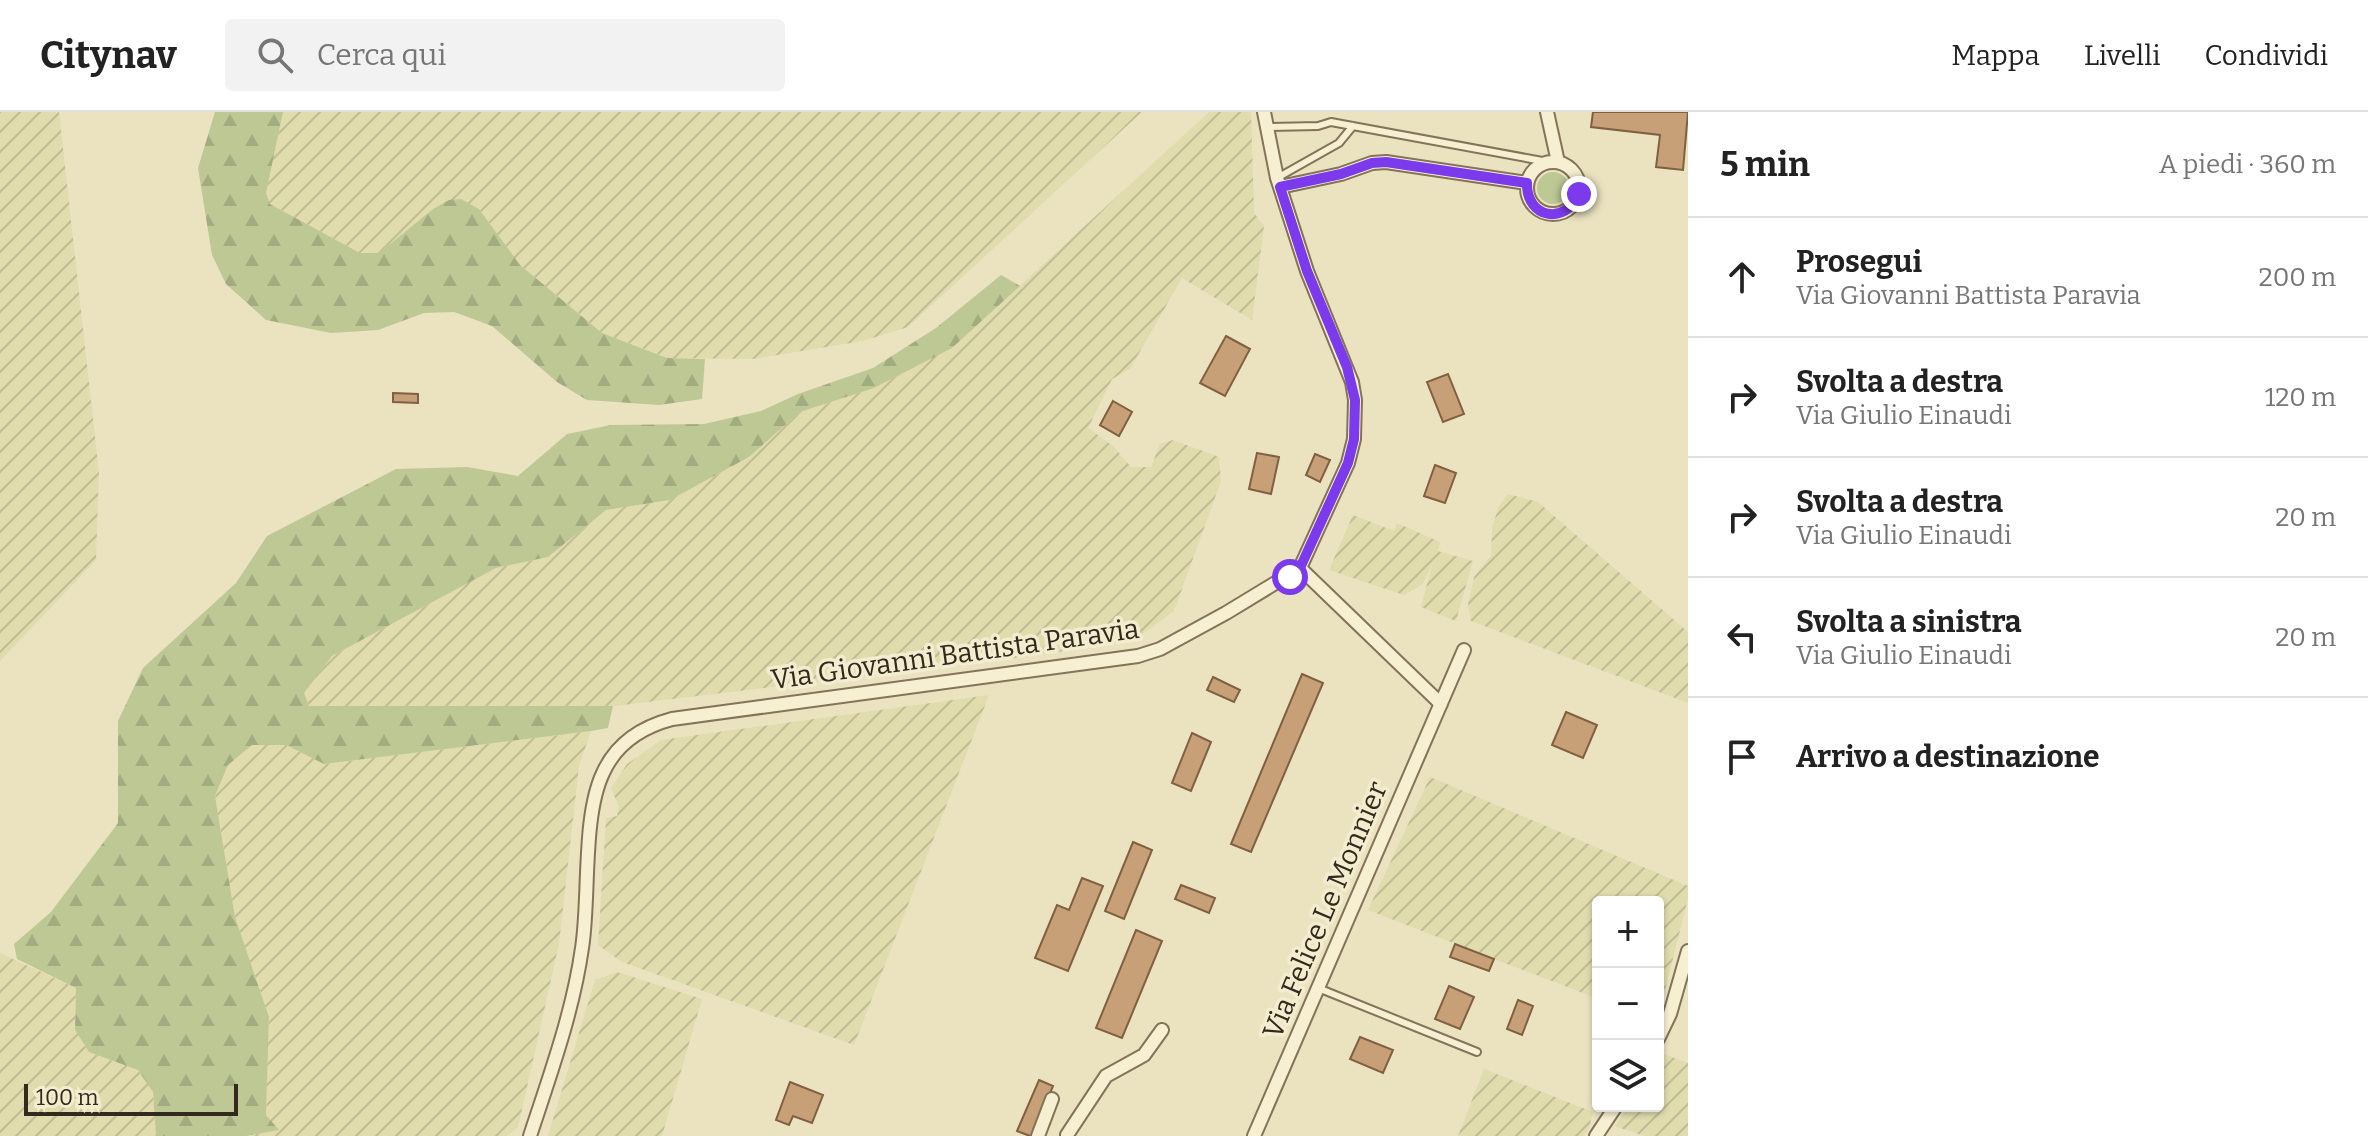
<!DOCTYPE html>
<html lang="it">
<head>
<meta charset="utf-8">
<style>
  :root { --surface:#fff; --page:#f2f2f2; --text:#222; --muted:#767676; --line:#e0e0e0 }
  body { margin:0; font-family:Bitter,serif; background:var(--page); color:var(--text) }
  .controls { position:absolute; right:24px; bottom:24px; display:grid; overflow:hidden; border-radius:8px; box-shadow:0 2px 6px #0004 }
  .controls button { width:72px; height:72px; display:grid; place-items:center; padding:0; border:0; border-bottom:2px solid var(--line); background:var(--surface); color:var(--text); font:40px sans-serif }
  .scale { position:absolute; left:24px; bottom:20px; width:214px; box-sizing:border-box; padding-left:8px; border:4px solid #332a1d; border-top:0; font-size:22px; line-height:28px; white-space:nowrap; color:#332a1d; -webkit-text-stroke:6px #f3eccf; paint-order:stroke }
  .stop { position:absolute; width:24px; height:24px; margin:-18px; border:6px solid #7c3aed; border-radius:50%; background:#fff }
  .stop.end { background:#7c3aed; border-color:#fff; box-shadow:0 2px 8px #0008 }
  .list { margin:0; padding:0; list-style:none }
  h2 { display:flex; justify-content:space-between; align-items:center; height:104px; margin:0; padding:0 32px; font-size:34px }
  h2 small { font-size:26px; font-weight:400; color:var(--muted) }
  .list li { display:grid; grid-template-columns:52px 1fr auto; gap:24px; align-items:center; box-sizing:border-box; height:120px; padding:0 32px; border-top:2px solid var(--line) }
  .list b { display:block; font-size:30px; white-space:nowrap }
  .list p { margin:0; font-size:26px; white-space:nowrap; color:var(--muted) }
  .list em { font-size:26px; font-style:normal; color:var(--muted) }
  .icon { flex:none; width:44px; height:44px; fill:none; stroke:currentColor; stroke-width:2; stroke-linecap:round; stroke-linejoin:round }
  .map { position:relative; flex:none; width:1688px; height:1024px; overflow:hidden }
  header { display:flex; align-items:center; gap:48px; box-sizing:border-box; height:112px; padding:0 40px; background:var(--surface); border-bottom:2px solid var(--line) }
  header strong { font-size:38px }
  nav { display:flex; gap:44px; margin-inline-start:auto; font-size:28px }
  .search { width:560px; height:72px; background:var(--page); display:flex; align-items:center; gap:20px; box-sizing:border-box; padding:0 28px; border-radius:8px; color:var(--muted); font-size:30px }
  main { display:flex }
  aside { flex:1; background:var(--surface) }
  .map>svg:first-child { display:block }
</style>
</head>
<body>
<header>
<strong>Citynav</strong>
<div class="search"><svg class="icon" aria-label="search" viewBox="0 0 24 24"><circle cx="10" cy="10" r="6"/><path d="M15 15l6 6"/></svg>Cerca qui</div>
<nav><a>Mappa</a><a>Livelli</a><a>Condividi</a></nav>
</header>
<main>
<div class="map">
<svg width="1688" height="1024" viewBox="0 0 1688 1024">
  <defs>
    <pattern id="farmland-furrows" width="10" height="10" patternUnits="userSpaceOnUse" patternTransform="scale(2)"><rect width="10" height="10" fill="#e0dcae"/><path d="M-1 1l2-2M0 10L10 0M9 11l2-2" fill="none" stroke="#c1bd95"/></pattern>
    <pattern id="forest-firs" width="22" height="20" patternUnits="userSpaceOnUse" patternTransform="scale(2)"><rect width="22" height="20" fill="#bdc895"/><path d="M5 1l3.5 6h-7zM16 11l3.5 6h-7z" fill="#a3ac80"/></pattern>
  </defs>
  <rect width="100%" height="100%" fill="#ebe2c0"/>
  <path fill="url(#farmland-furrows)" d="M0 0H59L99 361 96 448 0 549Z
    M283 0H1142L908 215 863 229 753 247 667 246 602 221 520 153 479 97H433L379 141H360L270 92 266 81Z
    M1209 0H1251L1254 101 1264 114 1252 208 1182 166 1130 257 1112 267 1088 316 1113 334 1131 355H1151L1160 332 1173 328 1219 345 1221 369 1174 499 1141 523 1049 542 614 594H309L303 581 332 544 496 456 548 445 606 398 670 388 749 345 800 300 874 276 952 236Z
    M1508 382 1538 390 1688 520V591L1471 509 1468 492 1474 465 1491 444 1492 417 1498 396Z
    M1353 403 1394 419 1397 411 1440 430 1438 439 1473 449 1456 509 1421 495 1433 450 1423 472 1404 483 1329 458Z
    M989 583 854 933 622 850 598 833 606 706 617 704 619 695 611 676 627 652 661 628Z
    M591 619 579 654 559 832 518 1015 507 1024H246L278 1018 266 1004 269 905 235 805 215 684 228 653 252 633H286L324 652Z
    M1430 665 1688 774V786L1665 879 1658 896V790H1598V887L1368 798Z
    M0 841 76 876 75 918 89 940 138 958 153 980 156 1024H0Z
    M617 860 702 887 662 1024H548L595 868Z
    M1664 942 1688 951V1024H1644L1615 1014 1629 994H1658V951Z
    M1484 957 1593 1000 1589 1016 1584 1024H1458Z"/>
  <path fill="#bdc895" d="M1537 76a16 16 0 1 1 32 0a16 16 0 1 1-32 0Z"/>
  <path fill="url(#forest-firs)" d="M215 0H283L266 81 270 92 360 141H379L433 97 449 88 461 87 479 97 520 153 602 221 667 246 705 247 702 287 659 293 587 288 557 270 492 214 454 200 424 201 378 218 331 221 266 208 226 172 212 143 198 56Z
    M1001 163 1020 174 952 236 874 276 800 300 749 345 670 388 606 398 548 445 496 456 332 544 304 581 309 594H613L608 616 591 619 324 652 286 633H252L228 653 215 684 235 805 269 905 266 1003 279 1018 246 1024H156L153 980 138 958 89 940 75 918 76 876 17 847 14 832 51 800 118 711V609L143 556 236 471 267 424 396 357 467 355 518 364 567 322 611 313 704 312 761 299 798 282 873 256 936 216Z"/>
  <path fill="#c7a078" stroke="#806040" stroke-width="2" d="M1593 0H1688L1683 58 1656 55 1660 23 1591 15Z
    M1226 224 1250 237 1225 284 1200 271Z
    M1448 262 1464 302 1443 310 1427 270Z
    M393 281 418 282V291L393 290Z
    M1113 289 1132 300 1119 324 1100 313Z
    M1257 341 1279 345 1271 382 1249 377Z
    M1315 342 1330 348 1320 370 1306 363Z
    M1435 353 1456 361 1445 391 1424 384Z
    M1302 562 1323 571 1251 740 1231 732Z
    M1213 565 1240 578 1234 590 1207 578Z
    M1566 600 1597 613 1583 646 1552 633Z
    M1192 621 1211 630 1191 679 1172 671Z
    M1133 730 1152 738 1124 807 1105 799Z
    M1082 766 1103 774 1068 859 1035 846 1057 793 1069 798Z
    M1181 773 1215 786 1209 801 1175 787Z
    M1136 818 1162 829 1122 926 1096 916Z
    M1455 832 1494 847 1489 859 1450 845Z
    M1449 874 1474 885 1460 917 1435 907Z
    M1518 888 1533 894 1522 923 1507 917Z
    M1360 925 1393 938 1383 961 1350 947Z
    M1039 968 1053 974 1032 1024H1030L1017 1019Z
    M790 970 823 983 812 1011 793 1004 789 1013 776 1008Z"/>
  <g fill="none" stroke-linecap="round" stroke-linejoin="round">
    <g stroke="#837359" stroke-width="10">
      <path id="service" d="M1267 15 1318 14 1331 10 1548 50
        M1277 66 1339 31 1353 14
        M1318 876 1477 940"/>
    </g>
    <g stroke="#837359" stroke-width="16">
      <path id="minor" d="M1547 0 1558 50
        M1527 76a26 26 0 1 1 52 0a26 26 0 1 1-52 0Z
        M1280 75 1341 62 1372 51 1386 50 1527 71
        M1300 456 1441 592
        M1658 927 1670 902 1688 839
        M1067 1023 1106 964 1144 943 1162 918
        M530 1024C550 963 573 900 582 836 590 786 582 705 603 661 616 632 642 615 672 607L1138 544 1160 537 1226 501 1300 456 1348 351 1354 327 1355 288 1352 270 1307 159 1277 66 1264 0
        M1038 1024 1052 987
        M1254 1024 1464 538
        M1596 1024 1616 994"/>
    </g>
    <use href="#service" stroke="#f6efd2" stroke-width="6"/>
    <use href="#minor" stroke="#f6efd2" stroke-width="12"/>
  </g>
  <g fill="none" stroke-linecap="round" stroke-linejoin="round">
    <path stroke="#7c3aed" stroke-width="10" d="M1290 465 1300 456 1348 351 1354 327 1355 288 1347 255 1307 159 1280 75 1341 62 1372 51 1386 50 1527 71C1526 106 1565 114 1579 82"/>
  </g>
  <g text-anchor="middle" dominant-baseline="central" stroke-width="7" stroke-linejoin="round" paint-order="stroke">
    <g font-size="28" fill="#332a1d" stroke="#f3eccf">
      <text transform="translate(955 542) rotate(-8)">Via Giovanni Battista Paravia</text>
      <text transform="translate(1325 798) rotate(-67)">Via Felice Le Monnier</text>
    </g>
  </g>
</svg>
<div class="controls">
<button>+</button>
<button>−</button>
<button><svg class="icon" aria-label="layers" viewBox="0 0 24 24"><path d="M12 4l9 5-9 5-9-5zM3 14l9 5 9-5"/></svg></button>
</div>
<div class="scale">100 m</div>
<div class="stop" style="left:1290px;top:465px"></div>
<div class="stop end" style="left:1579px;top:82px"></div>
</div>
<aside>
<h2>5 min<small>A piedi · 360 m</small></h2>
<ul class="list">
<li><svg class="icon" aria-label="ahead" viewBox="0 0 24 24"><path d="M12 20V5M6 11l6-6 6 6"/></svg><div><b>Prosegui</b><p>Via Giovanni Battista Paravia</p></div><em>200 m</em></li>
<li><svg class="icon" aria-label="right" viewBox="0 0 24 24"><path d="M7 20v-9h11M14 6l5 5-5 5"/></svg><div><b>Svolta a destra</b><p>Via Giulio Einaudi</p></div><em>120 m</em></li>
<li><svg class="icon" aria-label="right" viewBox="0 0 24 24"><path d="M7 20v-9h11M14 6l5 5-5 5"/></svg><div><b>Svolta a destra</b><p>Via Giulio Einaudi</p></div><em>20 m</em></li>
<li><svg class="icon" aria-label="left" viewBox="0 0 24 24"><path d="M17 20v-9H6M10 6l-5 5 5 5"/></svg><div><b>Svolta a sinistra</b><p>Via Giulio Einaudi</p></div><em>20 m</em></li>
<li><svg class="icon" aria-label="arrive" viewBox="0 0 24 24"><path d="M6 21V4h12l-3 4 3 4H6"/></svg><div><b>Arrivo a destinazione</b></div></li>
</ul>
</aside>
</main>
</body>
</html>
